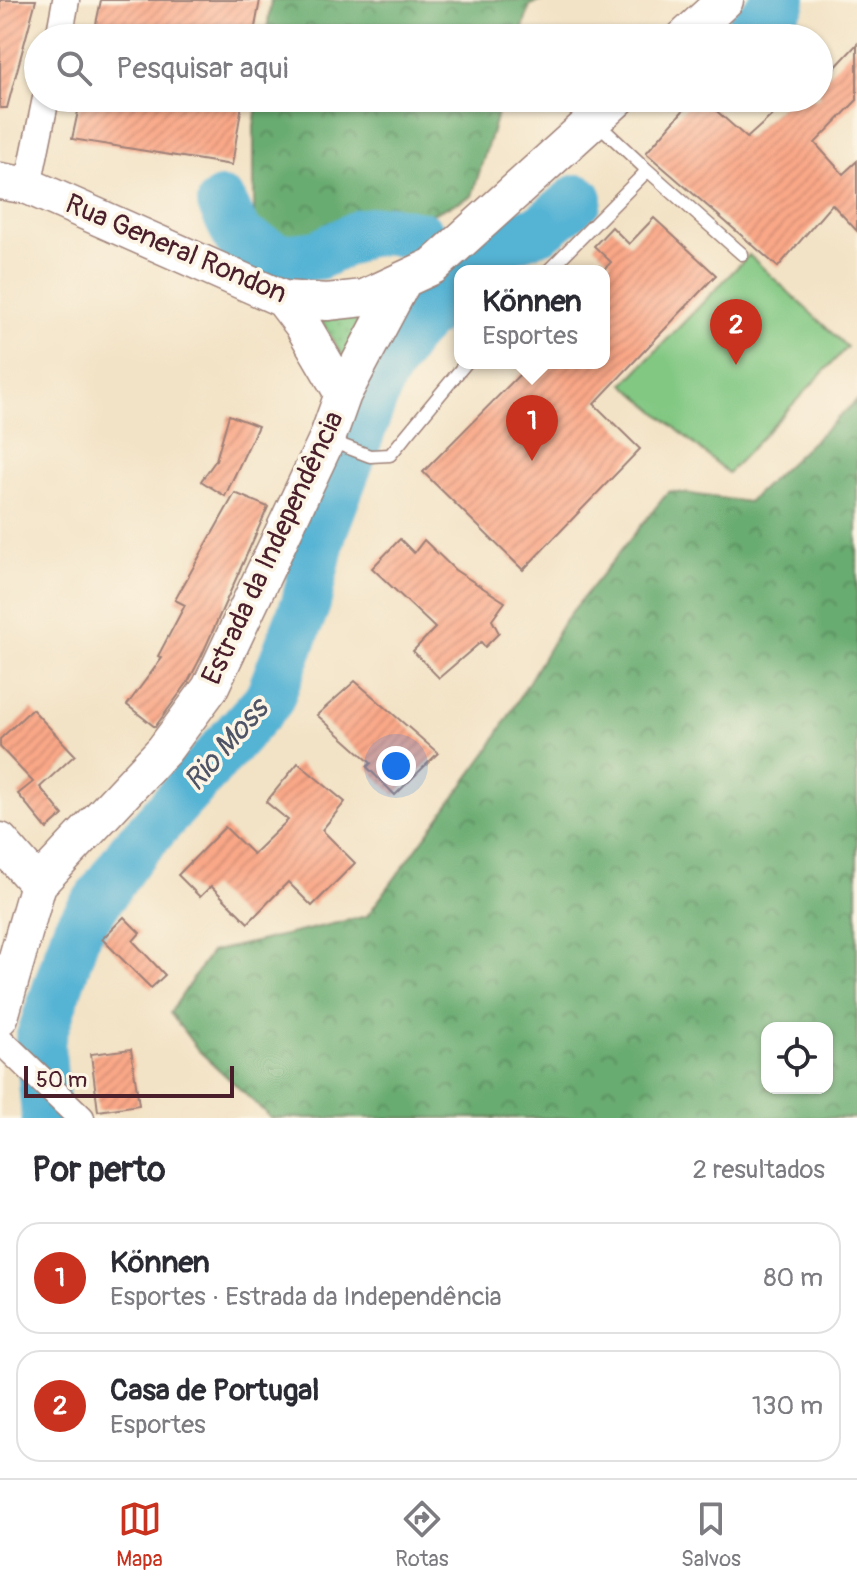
<!DOCTYPE html>
<html lang="pt">
<head>
<meta charset="utf-8">
<style>
  :root { --surface:#fff; --page:#f2f2f3; --text:#2b2b33; --muted:#7c7c81; --line:#e1e1e2; --accent:#c8321e }
  body { margin:0; font-family:Pangolin,sans-serif; background:var(--page); color:var(--text) }
  .controls { position:absolute; right:24px; bottom:24px; display:grid; overflow:hidden; border-radius:16px; box-shadow:0 2px 6px #0004 }
  .controls button { width:72px; height:72px; display:grid; place-items:center; padding:0; border:0; border-bottom:2px solid var(--line); background:var(--surface); color:var(--text); font:40px sans-serif }
  .scale { position:absolute; left:24px; bottom:20px; width:210px; box-sizing:border-box; padding-left:8px; border:4px solid #4a1f2b; border-top:0; font-size:22px; line-height:28px; white-space:nowrap; color:#4a1f2b; -webkit-text-stroke:6px #fcf5e5; paint-order:stroke }
  .you { position:absolute; left:396px; top:766px; width:28px; height:28px; margin:-20px; border:6px solid #fff; border-radius:50%; background:#1a73e8; box-shadow:0 0 0 12px #1a73e833 }
  .badge { display:grid; place-items:center; width:52px; height:52px; border-radius:50%; background:var(--accent); color:#fff; font-size:26px; font-weight:700 }
  .pin { position:absolute; translate:-50% -66px; filter:drop-shadow(0 2px 4px #0008) }
  .pin::after { content:''; position:absolute; top:42px; width:28px; height:24px; background:inherit; clip-path:polygon(0 0,100% 0,50% 100%) }
  .popup { position:absolute; left:454px; top:265px; width:156px; height:104px; box-sizing:border-box; display:grid; place-content:center; border-radius:16px; background:var(--surface); filter:drop-shadow(0 2px 6px #0005); font-size:26px; white-space:nowrap; color:var(--muted) }
  .popup b { font-size:30px; color:var(--text) }
  .popup::after { content:''; position:absolute; left:50%; top:100%; margin-left:-16px; border:16px solid transparent; border-top-color:var(--surface) }
  .list { margin:0; padding:0; list-style:none }
  h2 { display:flex; justify-content:space-between; align-items:center; height:104px; margin:0; padding:0 32px; font-size:34px }
  h2 small { font-size:26px; font-weight:400; color:var(--muted) }
  .list li { display:grid; grid-template-columns:52px 1fr auto; gap:24px; align-items:center; box-sizing:border-box; height:112px; margin:0 16px 16px; padding:0 16px; border:2px solid var(--line); border-radius:24px }
  .list b { display:block; font-size:30px; white-space:nowrap }
  .list p { margin:0; font-size:26px; white-space:nowrap; color:var(--muted) }
  .list em { font-size:26px; font-style:normal; color:var(--muted) }
  .icon { flex:none; width:44px; height:44px; fill:none; stroke:currentColor; stroke-width:2; stroke-linecap:round; stroke-linejoin:round }
  .map { position:relative; flex:none; width:857px; height:1118px; overflow:hidden }
  .search { position:absolute; background:var(--surface); box-shadow:0 2px 6px #0004; left:24px; right:24px; top:24px; height:88px; display:flex; align-items:center; gap:20px; box-sizing:border-box; padding:0 28px; border-radius:44px; color:var(--muted); font-size:30px }
  .sheet { height:360px; background:var(--surface) }
  nav { display:flex; justify-content:space-around; align-items:center; box-sizing:border-box; height:112px; border-top:2px solid var(--line); background:var(--surface); font-size:22px; color:var(--muted) }
  nav a { display:grid; justify-items:center; gap:4px }
  nav .on { color:var(--accent) }
  .map>svg:first-child { display:block }
</style>
</head>
<body>
<div class="map">
<svg width="857" height="1118" viewBox="0 0 857 1118">
  <defs>
    <pattern id="grass-dots" width="8" height="8" patternUnits="userSpaceOnUse" patternTransform="scale(2)"><rect width="8" height="8" fill="#82c883"/><path d="M2 2h.1M6 6h.1" fill="none" stroke="#72ab71" stroke-width="1.8" stroke-linecap="round"/></pattern>
    <pattern id="forest-crowns" width="20" height="18" patternUnits="userSpaceOnUse" patternTransform="scale(2)"><rect width="20" height="18" fill="#69ac71"/><path d="M2 6a3 3 0 1 1 6 0M12 15a3 3 0 1 1 6 0" fill="none" stroke="#588b5d"/></pattern>
    <pattern id="building-hatch" width="6" height="6" patternUnits="userSpaceOnUse" patternTransform="scale(2)"><rect width="6" height="6" fill="#f9a787"/><path d="M-1 1l2-2M0 6l6-6M5 7l2-2" fill="none" stroke="#d78f75"/></pattern>
  </defs>
  <rect width="100%" height="100%" fill="#fcf5e5"/>
  <filter id="ink" filterUnits="userSpaceOnUse"><feTurbulence type="fractalNoise" baseFrequency=".0125" numOctaves="2"/><feDisplacementMap in="SourceGraphic" scale="16" xChannelSelector="R" yChannelSelector="G"/><feConvolveMatrix kernelMatrix="1 2 1 2 8 2 1 2 1" color-interpolation-filters="sRGB"/></filter>
  <filter id="wash" filterUnits="userSpaceOnUse"><feTurbulence type="fractalNoise" baseFrequency=".006" numOctaves="4" result="noise"/><feDisplacementMap in="SourceGraphic" scale="32" xChannelSelector="R" yChannelSelector="G"/><feGaussianBlur stdDeviation="1.8" result="paint"/><feColorMatrix in="noise" values="0 0 0 0 0 0 0 0 0 0 0 0 0 0 0 0 0 1.4 0 .05"/><feComposite in="paint" operator="in"/></filter>
  <g filter="url(#wash)">
    <rect width="100%" height="100%" fill="#f3e3c6"/>
    <path fill="url(#grass-dots)" stroke="#667457" stroke-width="2" d="M361 314 344 359 321 320Z"/>
    <path fill="url(#forest-crowns)" stroke="#5a664e" stroke-width="2" fill-rule="evenodd" d="M271 0H544L530 5 520 38H266Z
      M258 98H502L472 196 370 242 254 233V126Z
      M857 400V1118H271L198 1050 170 1013 211 952 367 916 488 751 565 620 669 491 748 502ZM827 1028V1088H767V1028Z"/>
    <path fill="#82c883" stroke="#667457" stroke-width="2" d="M749 255 847 347 728 473 624 384Z"/>
    <g fill="none" stroke-linecap="round" stroke-linejoin="round">
      <path stroke="#55b3d4" stroke-width="50" d="M743 38 781 0
        M222 203 238 237 282 259 318 255 363 233 388 230 421 236
        M472 271 507 240 541 229 578 199
        M46 1118 40 1040 77 930 131 853 269 699 306 603 322 532 381 377 411 331 460 282"/>
    </g>
    <g id="blocks">
      <path fill="url(#building-hatch)" d="M0 0H36L7 108H0Z
        M101 0H260L253 38H93Z
        M857 44V100L815 143 843 174 857 161V231L832 204 778 267 646 153 694 98H702L747 138 791 98H819V85Z
        M81 98H243L232 165 72 139Z
        M654 218 716 275 594 404 640 449 523 570 423 472 531 363H604V270L611 262 594 246 612 227 629 244Z
        M229 415 258 426 225 496 201 481 216 460Z
        M235 493 268 507 202 655 188 682 155 727 127 705 162 658 158 656 185 605 175 600Z
        M400 539 414 553 424 540 455 570 505 602 492 620 499 633 485 647 481 642 439 678 413 651 435 628 372 568Z
        M355 681 438 753 395 795 367 767 371 763 317 715Z
        M32 709 75 755 40 787 63 815 47 829 18 794 33 782 0 747V739Z
        M298 763 345 802 322 830 355 863 312 906 288 882 248 923 211 886 200 897 178 875 225 827 253 854 288 820 266 802Z
        M124 917 140 933 133 941 165 975 151 988 102 939Z
        M131 1049 139 1105 98 1111 91 1054Z"/>
    </g>
  </g>
  <g filter="url(#ink)">
    <use href="#blocks" fill-opacity="0" stroke="#9e8178" stroke-width="2"/>
    <g fill="none" stroke-linecap="round" stroke-linejoin="round">
      <g stroke="#9e8178" stroke-width="15">
        <path id="lane" d="M645 168 742 254
          M548 271 644 174 645 168 596 122
          M328 440 370 456 390 455 466 363"/>
      </g>
      <g stroke="#9e8178" stroke-width="29">
        <path id="street" d="M59 38 66 0
          M28 186 46 98
          M0 1040 81 1118"/>
      </g>
      <g stroke="#9e8178" stroke-width="39">
        <path id="secondary" d="M684 38 725 0
          M0 181 28 186 283 299 327 302 364 298 433 266 618 98
          M283 299 302 324 343 394
          M0 841 38 884
          M0 1017 38 884 164 750 210 688 327 439 343 394 402 283"/>
      </g>
      <use href="#lane" stroke="#fff" stroke-width="12"/>
      <use href="#street" stroke="#fff" stroke-width="26"/>
      <use href="#secondary" stroke="#fff" stroke-width="36"/>
    </g>
  </g>
  <g text-anchor="middle" dominant-baseline="central" stroke-width="7" stroke-linejoin="round" paint-order="stroke">
    <g font-size="28" fill="#4a1f2b" stroke="#fcf5e5">
      <text transform="translate(176 249) rotate(23)">Rua General Rondon</text>
      <text transform="translate(273 548) rotate(-65)">Estrada da Independência</text>
    </g>
    <g font-size="30" font-style="italic" fill="#4e5366" stroke="#fcf5e5">
      <text transform="translate(226 745) rotate(-49)">Rio Moss</text>
    </g>
  </g>
</svg>
<div class="controls">
<button><svg class="icon" aria-label="locate" viewBox="0 0 24 24"><circle cx="12" cy="12" r="6"/><path d="M12 2v4M12 18v4M2 12h4M18 12h4"/></svg></button>
</div>
<div class="scale">50 m</div>
<div class="you"></div>
<div class="pin badge" style="left:532px;top:461px">1</div>
<div class="popup"><b>Können</b>Esportes</div>
<div class="pin badge" style="left:736px;top:365px">2</div>
<div class="search"><svg class="icon" aria-label="search" viewBox="0 0 24 24"><circle cx="10" cy="10" r="6"/><path d="M15 15l6 6"/></svg>Pesquisar aqui</div>
</div>
<section class="sheet">
<h2>Por perto<small>2 resultados</small></h2>
<ul class="list">
<li><span class="badge">1</span><div><b>Können</b><p>Esportes · Estrada da Independência</p></div><em>80 m</em></li>
<li><span class="badge">2</span><div><b>Casa de Portugal</b><p>Esportes</p></div><em>130 m</em></li>
</ul>
</section>
<nav>
<a class="on"><svg class="icon" aria-label="map" viewBox="0 0 24 24"><path d="M3 6l6-2 6 2 6-2v14l-6 2-6-2-6 2zM9 4v14M15 6v14"/></svg>Mapa</a>
<a><svg class="icon" aria-label="directions" viewBox="0 0 24 24"><path d="M12 3l9 9-9 9-9-9zM9 14v-3h6M13 9l2 2-2 2"/></svg>Rotas</a>
<a><svg class="icon" aria-label="saved" viewBox="0 0 24 24"><path d="M7 4h10v16l-5-4-5 4z"/></svg>Salvos</a>
</nav>
</body>
</html>
